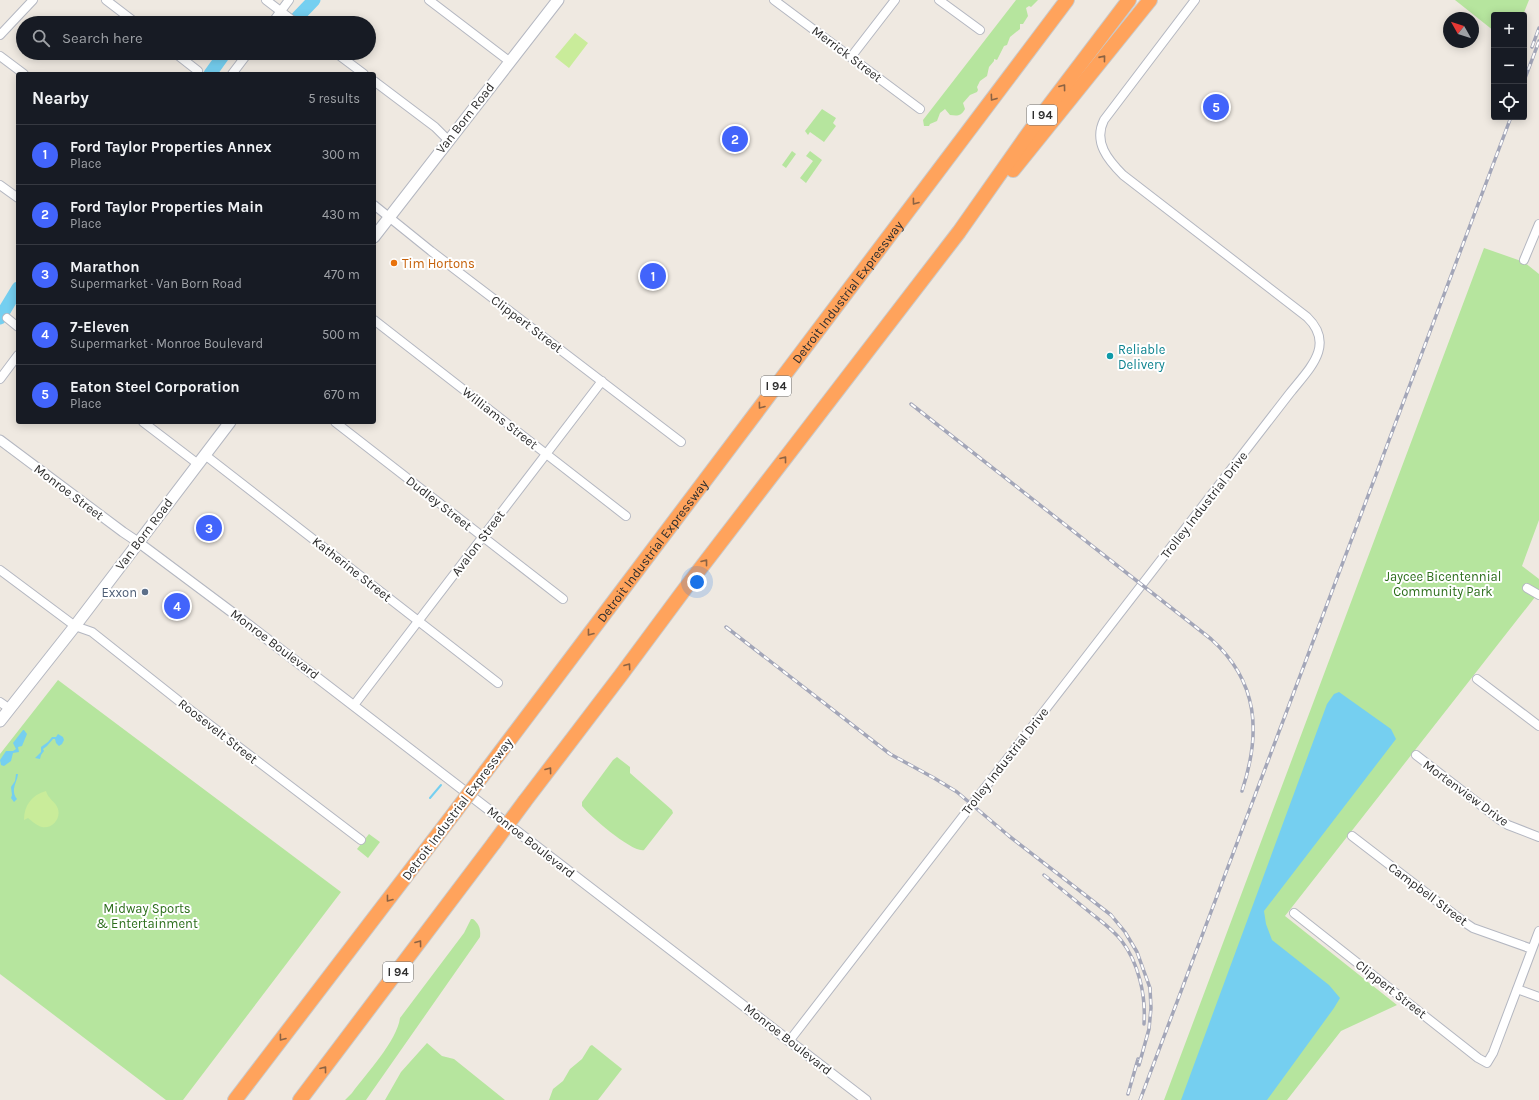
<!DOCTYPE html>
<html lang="en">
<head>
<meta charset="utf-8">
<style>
  :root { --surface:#171b24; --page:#242831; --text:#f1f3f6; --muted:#9ea1a6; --line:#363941; --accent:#4264fb }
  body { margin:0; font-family:Karla,sans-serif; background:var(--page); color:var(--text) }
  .controls { position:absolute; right:12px; top:12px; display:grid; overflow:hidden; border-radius:4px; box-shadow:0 2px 10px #0003 }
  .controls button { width:36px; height:36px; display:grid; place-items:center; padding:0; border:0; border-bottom:1px solid var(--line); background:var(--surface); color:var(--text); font:20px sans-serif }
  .compass { position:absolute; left:1443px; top:12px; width:36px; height:36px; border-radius:50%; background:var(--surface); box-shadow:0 2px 10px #0003; rotate:309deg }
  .you { position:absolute; left:697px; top:582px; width:14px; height:14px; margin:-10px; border:3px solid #fff; border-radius:50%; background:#1a73e8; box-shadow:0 0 0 6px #1a73e833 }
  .badge { display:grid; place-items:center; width:26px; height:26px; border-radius:50%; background:var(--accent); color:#fff; font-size:13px; font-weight:700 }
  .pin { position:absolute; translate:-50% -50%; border:2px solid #fff; box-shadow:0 1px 4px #0006 }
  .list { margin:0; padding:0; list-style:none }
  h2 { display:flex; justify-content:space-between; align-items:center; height:52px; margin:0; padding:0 16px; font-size:17px }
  h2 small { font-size:13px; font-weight:400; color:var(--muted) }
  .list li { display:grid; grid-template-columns:26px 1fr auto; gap:12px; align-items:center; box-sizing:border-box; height:60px; padding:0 16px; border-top:1px solid var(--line) }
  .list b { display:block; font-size:15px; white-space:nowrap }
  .list p { margin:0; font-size:13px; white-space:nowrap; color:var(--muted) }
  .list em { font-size:13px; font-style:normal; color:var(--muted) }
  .icon { flex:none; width:22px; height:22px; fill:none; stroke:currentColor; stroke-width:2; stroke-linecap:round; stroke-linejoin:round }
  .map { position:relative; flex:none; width:1539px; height:1100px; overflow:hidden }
  .search { position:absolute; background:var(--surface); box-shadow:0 2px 10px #0003; left:16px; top:16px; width:360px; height:44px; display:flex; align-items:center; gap:10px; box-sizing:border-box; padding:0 14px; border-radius:22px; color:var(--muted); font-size:15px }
  .panel { position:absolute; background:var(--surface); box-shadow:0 2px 10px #0003; left:16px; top:72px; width:360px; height:352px; border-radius:4px }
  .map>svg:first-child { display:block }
</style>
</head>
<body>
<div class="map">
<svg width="1539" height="1100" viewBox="0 0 1539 1100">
  <rect width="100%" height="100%" fill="#efe9e1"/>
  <path fill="#b6e59e" d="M1016 0H1038L1031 7 1029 6 1026 8 1028 16 1023 24H1020V29L1010 37 1007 45 1004 46 997 60 994 59V61L989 67 987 76 980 81 977 87 978 90 977 92 970 95 963 103 965 109C961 116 958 116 950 115L945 109 940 113 937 121 930 124 929 126H924L923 120Z
    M1455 0H1529L1523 15H1494V31Z
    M822 109 836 118 833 123 836 126 824 142 810 132 808 135 805 131Z
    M792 151 796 154 786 168 782 165Z
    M810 151 822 160 806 183 800 178 813 161 806 156Z
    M1484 248 1524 262 1539 274V520L1522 566 1539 579V592L1285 916 1397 1005 1341 1031 1287 1100H1164Z
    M58 680 341 892 183 1100H166L0 974V754Z
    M617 757 630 767V773L672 810 673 813 644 850C632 853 590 816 582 806V802L613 760Z
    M369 834 380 842 368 858 357 849Z
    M471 919H473C479 924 481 929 480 937L366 1100H345L352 1093C366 1074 397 1041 400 1018L464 933Z
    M427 1043 442 1056 454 1059 505 1100H385L401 1072Z
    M592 1045 622 1069 598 1100H549L553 1089 563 1081 570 1069 582 1059 590 1046Z"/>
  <path fill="#c9ec9a" d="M575 33 588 43 569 68 555 57Z
    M46 791C48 799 56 802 58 809 61 819 52 829 42 827 37 826 32 821 28 818L24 820C24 805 32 795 46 791Z"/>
  <path fill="#75cff0" d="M1339 692 1391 729 1396 739 1264 911 1266 924 1272 940 1329 985 1340 998 1334 1008 1267 1100H1181L1327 704 1334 694Z
    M23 730H24L27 734 22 746 18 747 19 752 13 753 11 761 4 766 1 765 0 760 6 751H13L16 749 13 743Z
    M58 734 63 737 64 740 62 744 59 746 56 743 55 739H53L47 746 43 749 44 751 41 755 40 759 35 758 41 752V747L48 742 52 737H56Z
    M16 774H18C17 783 10 790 17 799L14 802 11 798 12 795 11 787 15 781Z"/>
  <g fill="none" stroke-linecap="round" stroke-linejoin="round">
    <path stroke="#75cff0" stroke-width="2" d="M430 798 441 785"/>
    <path stroke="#75cff0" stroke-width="13" d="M292 23 314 0
      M210 74 225 53
      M0 318 18 288"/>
    <g stroke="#b4b7c1" stroke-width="10">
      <path id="minor" d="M106 0 136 23
        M266 0 296 23
        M429 0 509 61
        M774 0 920 109
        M939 0 980 30
        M272 23 289 0
        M0 35 33 0
        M175 53 198 71
        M336 53 364 74
        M0 56 24 74
        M851 57 895 0
        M232 74 248 53
        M374 81 435 127 448 140
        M0 185 18 198
        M374 205 431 251 681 442
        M1524 260 1539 224
        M7 318 18 327
        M374 320 626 516
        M0 379 18 355
        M143 422 198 464
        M335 422 563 599
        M205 455 498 683
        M0 570 75 626 92 632 189 709 361 840
        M1527 588 1539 595
        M1477 679 1539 726
        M0 702 10 709
        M354 705 602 381
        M1416 755 1500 820 1508 825 1539 837
        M1352 836 1464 922 1473 928 1532 949
        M1294 913 1478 1058 1487 1063 1493 1053 1539 931
        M1517 989 1539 997
        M790 1040 1290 393C1309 369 1336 345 1307 317L1123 175C1108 160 1093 142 1104 120L1195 0"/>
    </g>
    <g stroke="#b4b7c1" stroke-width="11">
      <path id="tertiary" d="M0 440 123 532 138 542 241 619 866 1100"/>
    </g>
    <g stroke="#b4b7c1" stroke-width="13">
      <path id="secondary" d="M374 237 558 0
        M0 721 75 626 230 422"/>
    </g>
    <g stroke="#c9c9c9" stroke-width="16">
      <g id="motorway">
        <path d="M1013 170 1150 0"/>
        <path id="s1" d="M486 771 1067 0"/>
        <path d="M525 801 621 675 690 582 959 232 1035 124 1129 0"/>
        <path d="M235 1100 455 812"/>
        <path d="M300 1100 494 843"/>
      </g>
    </g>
    <use href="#minor" stroke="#fff" stroke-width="8"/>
    <use href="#tertiary" stroke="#fff" stroke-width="9"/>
    <use href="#secondary" stroke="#fff" stroke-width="11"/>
    <use href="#motorway" stroke="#ffa35c" stroke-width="14"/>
    <g stroke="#a3a6b8" stroke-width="3.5">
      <path id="rail" d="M1532 47 1539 28
        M1524 81 1539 41
        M911 404 1211 639C1259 682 1261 733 1242 791
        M726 627 890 754 934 778 957 792 1009 836 1111 915 1125 932 1137 952 1150 988 1151 1008 1149 1029 1139 1065
        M1044 875C1060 888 1076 901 1092 914 1102 922 1113 930 1121 940 1139 963 1146 996 1144 1024
        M1128 1094 1138 1059
        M1140 1100 1511 117"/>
    </g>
    <use href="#rail" stroke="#fff" stroke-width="2" stroke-dasharray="6" stroke-linecap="butt"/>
    <g stroke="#c9c9c9" stroke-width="16" stroke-linecap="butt">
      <path id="motorway-bridge" d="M455 812 486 771
        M494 843 525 801"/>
    </g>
    <use href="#motorway-bridge" stroke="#ffa35c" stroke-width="14"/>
  </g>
  <defs><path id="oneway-chevron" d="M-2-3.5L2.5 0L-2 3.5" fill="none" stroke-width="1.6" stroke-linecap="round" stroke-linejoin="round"/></defs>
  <g stroke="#8c6343">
    <use href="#oneway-chevron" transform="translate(1103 58) rotate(-51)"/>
    <use href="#oneway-chevron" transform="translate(1063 87) rotate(-53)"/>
    <use href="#oneway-chevron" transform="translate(993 98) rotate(126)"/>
    <use href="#oneway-chevron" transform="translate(915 202) rotate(127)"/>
    <use href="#oneway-chevron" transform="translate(761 406) rotate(127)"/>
    <use href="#oneway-chevron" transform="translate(784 459) rotate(-52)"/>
    <use href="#oneway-chevron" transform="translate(705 562) rotate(-52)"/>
    <use href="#oneway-chevron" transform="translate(590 633) rotate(128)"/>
    <use href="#oneway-chevron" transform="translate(628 666) rotate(-54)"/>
    <use href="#oneway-chevron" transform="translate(549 770) rotate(-53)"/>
    <use href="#oneway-chevron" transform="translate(389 899) rotate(128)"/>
    <use href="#oneway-chevron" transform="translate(419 943) rotate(-53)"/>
    <use href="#oneway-chevron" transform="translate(282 1038) rotate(127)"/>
    <use href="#oneway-chevron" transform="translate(324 1069) rotate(-52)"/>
  </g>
  <circle fill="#e8710a" stroke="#fff" stroke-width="1.5" cx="394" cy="263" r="4"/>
  <circle fill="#0f9aa8" stroke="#fff" stroke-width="1.5" cx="1110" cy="356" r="4"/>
  <circle fill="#5c6f8a" stroke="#fff" stroke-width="1.5" cx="145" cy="592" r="4"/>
  <g text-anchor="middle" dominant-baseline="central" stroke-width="4" stroke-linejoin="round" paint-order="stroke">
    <g fill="#fff" stroke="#6d6d6d" stroke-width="1">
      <rect x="1027" y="105" width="30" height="20" rx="3"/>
      <rect x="761" y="376" width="30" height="20" rx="3"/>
      <rect x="383" y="962" width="30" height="20" rx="3"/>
    </g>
    <g font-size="12" font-weight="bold" fill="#2e2e2e">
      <text x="1042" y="115">I 94</text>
      <text x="776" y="386">I 94</text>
      <text x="398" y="972">I 94</text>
    </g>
    <g font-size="13" fill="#2e2e2e" stroke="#fff">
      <text transform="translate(847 54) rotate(37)">Merrick Street</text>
      <text transform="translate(465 118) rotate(-52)">Van Born Road</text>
      <text stroke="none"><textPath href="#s1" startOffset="600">Detroit Industrial Expressway</textPath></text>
      <text transform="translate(527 324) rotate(37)">Clippert Street</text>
      <text transform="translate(500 418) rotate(38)">Williams Street</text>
      <text transform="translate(69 492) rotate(37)">Monroe Street</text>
      <text transform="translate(439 503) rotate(38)">Dudley Street</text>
      <text transform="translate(1204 505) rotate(-52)">Trolley Industrial Drive</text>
      <text transform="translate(144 534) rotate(-53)">Van Born Road</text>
      <text transform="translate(478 543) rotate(-53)">Avalon Street</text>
      <text stroke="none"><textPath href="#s1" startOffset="276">Detroit Industrial Expressway</textPath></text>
      <text transform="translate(352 569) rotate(38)">Katherine Street</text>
      <text transform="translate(275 644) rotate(37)">Monroe Boulevard</text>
      <text transform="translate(218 731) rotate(38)">Roosevelt Street</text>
      <text transform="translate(1005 761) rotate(-52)">Trolley Industrial Drive</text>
      <text transform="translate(1466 793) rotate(36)">Mortenview Drive</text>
      <text transform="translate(457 809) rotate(-53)">Detroit Industrial Expressway</text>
      <text transform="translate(531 842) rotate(38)">Monroe Boulevard</text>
      <text transform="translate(1428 894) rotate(37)">Campbell Street</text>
      <text transform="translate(1391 989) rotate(38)">Clippert Street</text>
      <text transform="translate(788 1039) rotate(38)">Monroe Boulevard</text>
    </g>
    <g font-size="13" fill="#c56008" stroke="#fff" text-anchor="start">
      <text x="402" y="263">Tim Hortons</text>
    </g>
    <g font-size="13" fill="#0d838f" stroke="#fff" text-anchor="start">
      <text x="1118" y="349">Reliable<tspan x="1118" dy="15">Delivery</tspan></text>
    </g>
    <g font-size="13" fill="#2c6e1b" stroke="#fff">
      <text x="1443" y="576">Jaycee Bicentennial<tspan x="1443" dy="15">Community Park</tspan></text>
      <text x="147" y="908">Midway Sports<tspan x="147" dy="15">&amp; Entertainment</tspan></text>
    </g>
    <g font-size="13" fill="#4e5e75" stroke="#fff" text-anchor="end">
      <text x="137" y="592">Exxon</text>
    </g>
  </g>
</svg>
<div class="controls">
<button>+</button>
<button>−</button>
<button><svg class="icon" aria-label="locate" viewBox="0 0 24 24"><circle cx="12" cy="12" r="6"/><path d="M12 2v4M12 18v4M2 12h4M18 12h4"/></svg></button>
</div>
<svg class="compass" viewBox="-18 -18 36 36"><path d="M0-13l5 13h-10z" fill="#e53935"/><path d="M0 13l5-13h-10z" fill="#9ea1a6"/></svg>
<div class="you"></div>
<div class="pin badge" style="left:653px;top:276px">1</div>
<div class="pin badge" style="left:735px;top:139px">2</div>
<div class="pin badge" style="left:209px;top:528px">3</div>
<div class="pin badge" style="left:177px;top:606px">4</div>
<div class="pin badge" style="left:1216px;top:107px">5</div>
<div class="search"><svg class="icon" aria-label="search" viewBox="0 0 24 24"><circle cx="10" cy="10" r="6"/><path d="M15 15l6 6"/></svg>Search here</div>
<section class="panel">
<h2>Nearby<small>5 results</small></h2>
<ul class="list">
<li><span class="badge">1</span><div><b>Ford Taylor Properties Annex</b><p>Place</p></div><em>300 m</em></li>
<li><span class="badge">2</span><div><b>Ford Taylor Properties Main</b><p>Place</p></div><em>430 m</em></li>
<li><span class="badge">3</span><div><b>Marathon</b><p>Supermarket · Van Born Road</p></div><em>470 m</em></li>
<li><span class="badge">4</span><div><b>7-Eleven</b><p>Supermarket · Monroe Boulevard</p></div><em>500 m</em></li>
<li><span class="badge">5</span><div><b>Eaton Steel Corporation</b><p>Place</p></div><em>670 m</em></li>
</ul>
</section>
</div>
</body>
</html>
